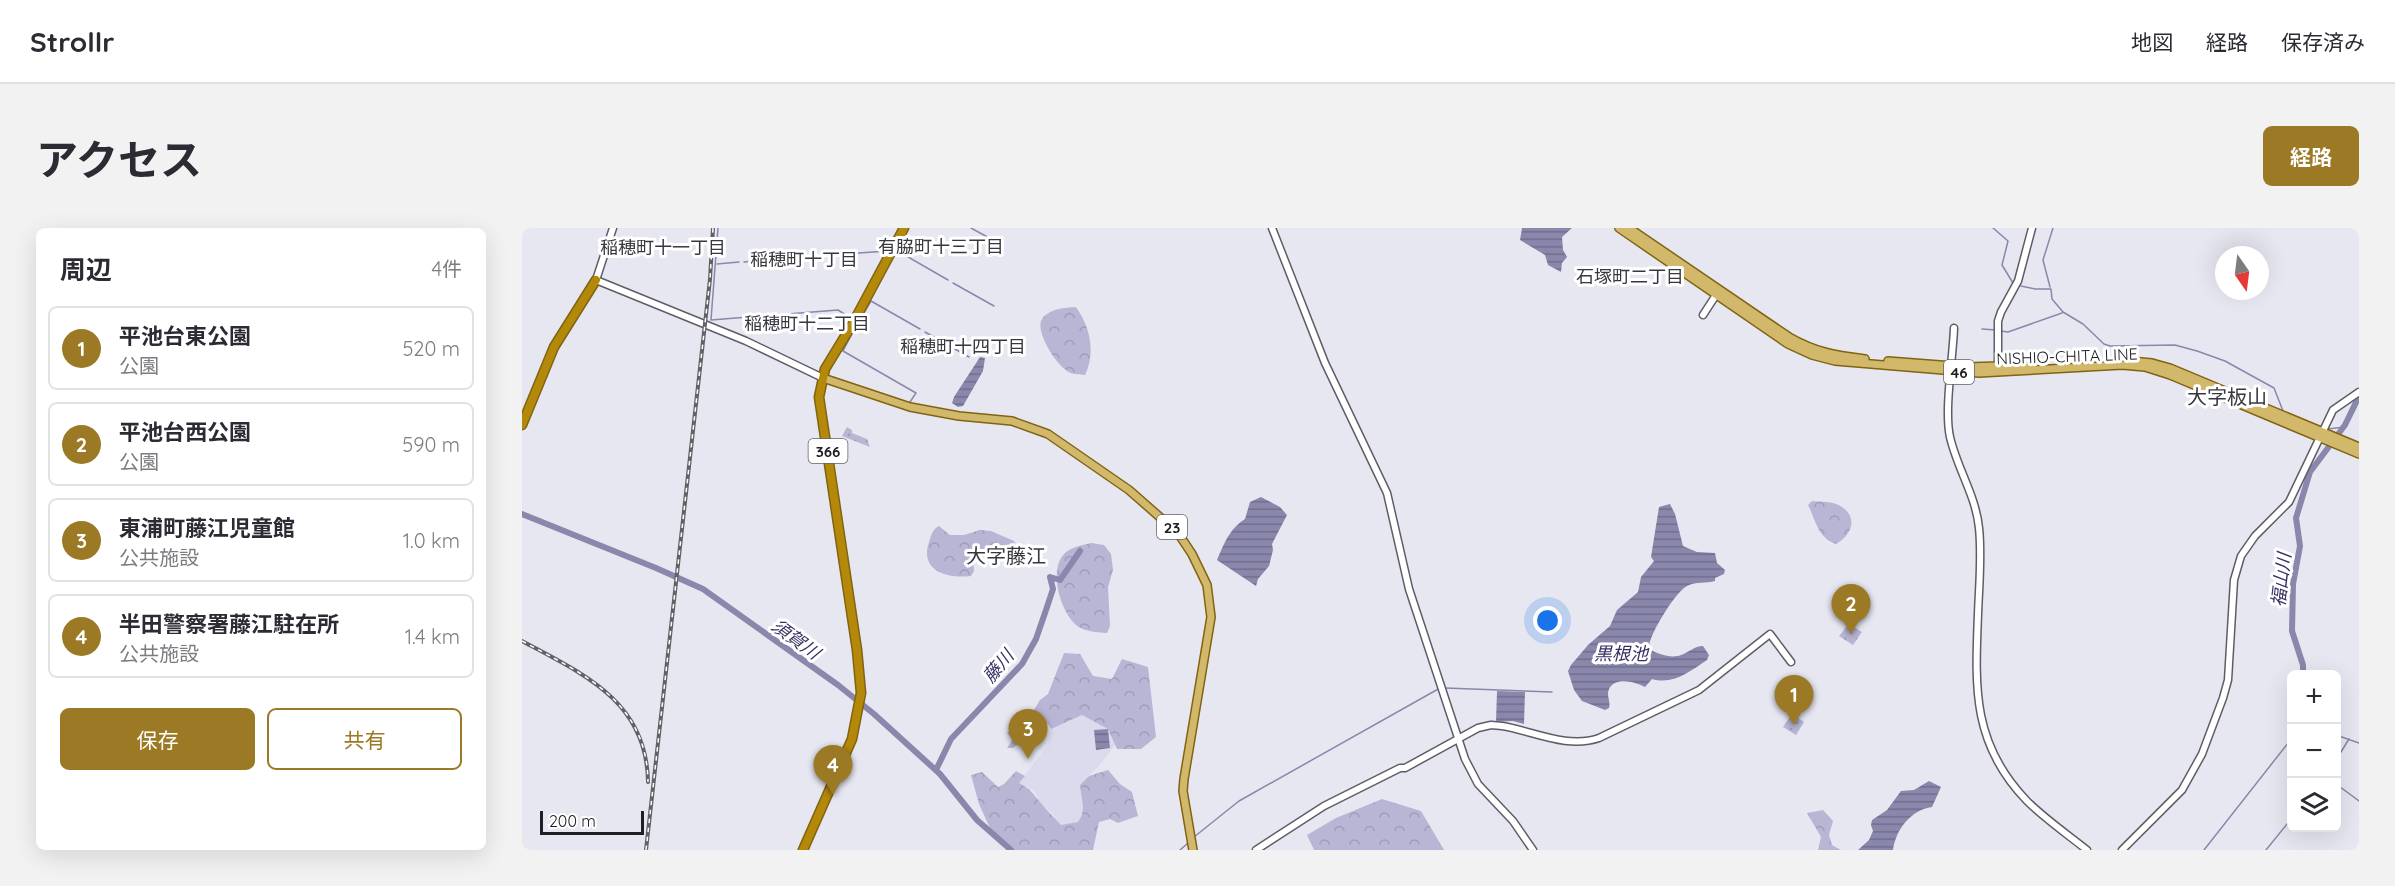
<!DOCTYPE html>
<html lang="ja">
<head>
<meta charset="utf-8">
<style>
  :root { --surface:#fff; --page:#f2f2f3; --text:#2b2b33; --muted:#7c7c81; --line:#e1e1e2; --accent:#9c7a25 }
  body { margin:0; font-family:Quicksand,"Noto Sans JP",sans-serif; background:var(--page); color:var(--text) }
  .controls { position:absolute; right:18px; bottom:18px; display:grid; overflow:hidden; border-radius:9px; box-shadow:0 6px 24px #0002 }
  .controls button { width:54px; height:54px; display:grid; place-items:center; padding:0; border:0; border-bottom:2px solid var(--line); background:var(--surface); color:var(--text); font:30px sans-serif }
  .compass { position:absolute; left:1693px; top:18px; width:54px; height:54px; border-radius:50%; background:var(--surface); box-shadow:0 6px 24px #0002; rotate:166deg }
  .scale { position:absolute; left:18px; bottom:15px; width:104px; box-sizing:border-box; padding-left:6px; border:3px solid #202024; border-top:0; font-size:16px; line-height:21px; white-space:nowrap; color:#202024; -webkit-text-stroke:4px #fff; paint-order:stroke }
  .you { position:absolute; left:1026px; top:393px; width:21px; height:21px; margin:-15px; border:4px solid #fff; border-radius:50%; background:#1a73e8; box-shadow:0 0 0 9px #1a73e833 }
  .badge { display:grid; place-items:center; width:39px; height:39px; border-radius:50%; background:var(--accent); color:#fff; font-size:20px; font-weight:700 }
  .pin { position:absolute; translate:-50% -50px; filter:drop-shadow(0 2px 3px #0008) }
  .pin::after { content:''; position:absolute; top:32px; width:21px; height:18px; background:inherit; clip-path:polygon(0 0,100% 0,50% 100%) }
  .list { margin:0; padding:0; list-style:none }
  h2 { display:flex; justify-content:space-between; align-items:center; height:78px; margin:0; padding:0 24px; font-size:26px }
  h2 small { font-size:20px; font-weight:400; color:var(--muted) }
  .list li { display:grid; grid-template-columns:39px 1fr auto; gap:18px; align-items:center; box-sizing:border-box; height:84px; margin:0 12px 12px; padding:0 12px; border:2px solid var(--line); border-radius:9px }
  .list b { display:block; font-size:22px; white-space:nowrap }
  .list p { margin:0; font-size:20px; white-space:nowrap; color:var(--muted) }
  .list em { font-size:20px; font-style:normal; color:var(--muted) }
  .actions { display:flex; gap:12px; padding:18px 24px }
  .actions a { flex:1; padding:14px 0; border:2px solid var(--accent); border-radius:9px; text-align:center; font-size:21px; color:var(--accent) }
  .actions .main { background:var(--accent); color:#fff }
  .icon { flex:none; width:33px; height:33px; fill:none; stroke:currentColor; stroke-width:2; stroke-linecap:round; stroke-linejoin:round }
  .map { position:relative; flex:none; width:1837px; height:622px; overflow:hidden; border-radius:9px }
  header { display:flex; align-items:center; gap:36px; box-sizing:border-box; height:84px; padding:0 30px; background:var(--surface); border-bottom:2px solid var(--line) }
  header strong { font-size:28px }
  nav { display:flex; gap:33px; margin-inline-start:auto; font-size:21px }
  .intro { display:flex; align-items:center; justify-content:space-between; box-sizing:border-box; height:144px; padding:0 36px }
  h1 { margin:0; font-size:42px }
  .button { padding:15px 27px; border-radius:9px; background:var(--accent); color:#fff; font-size:21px; font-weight:700 }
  main { display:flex; gap:36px; padding:0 36px }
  aside { flex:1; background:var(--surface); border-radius:9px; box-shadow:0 6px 24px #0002 }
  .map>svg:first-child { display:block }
</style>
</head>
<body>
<header>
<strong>Strollr</strong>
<nav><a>地図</a><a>経路</a><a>保存済み</a></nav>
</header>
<div class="intro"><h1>アクセス</h1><a class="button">経路</a></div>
<main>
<aside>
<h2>周辺<small>4件</small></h2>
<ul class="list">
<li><span class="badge">1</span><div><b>平池台東公園</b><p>公園</p></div><em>520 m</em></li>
<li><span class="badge">2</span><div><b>平池台西公園</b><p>公園</p></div><em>590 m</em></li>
<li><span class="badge">3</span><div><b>東浦町藤江児童館</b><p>公共施設</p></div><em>1.0 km</em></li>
<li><span class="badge">4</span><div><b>半田警察署藤江駐在所</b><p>公共施設</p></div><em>1.4 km</em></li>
</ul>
<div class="actions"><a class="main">保存</a><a>共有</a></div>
</aside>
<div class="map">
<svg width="1837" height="622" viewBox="0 0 1837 622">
  <defs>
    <pattern id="forest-crowns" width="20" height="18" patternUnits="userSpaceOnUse" patternTransform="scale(1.5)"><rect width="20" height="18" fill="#b8b6d4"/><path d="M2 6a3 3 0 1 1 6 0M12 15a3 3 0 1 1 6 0" fill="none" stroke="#9e9cb6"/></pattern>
    <pattern id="park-dots" width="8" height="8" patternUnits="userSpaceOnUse" patternTransform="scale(1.5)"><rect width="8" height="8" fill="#b8b6d4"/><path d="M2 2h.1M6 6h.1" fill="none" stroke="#9e9cb6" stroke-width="1.8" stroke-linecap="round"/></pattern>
    <pattern id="water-rules" width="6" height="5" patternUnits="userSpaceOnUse" patternTransform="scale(1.5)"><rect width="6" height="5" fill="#8987ab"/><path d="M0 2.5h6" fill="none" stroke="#706e8b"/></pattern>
  </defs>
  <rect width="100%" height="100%" fill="#e7e7f2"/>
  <path fill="#dcdbed" d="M560 487 586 501 594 516 577 538 558 557 561 579 560 587 556 594 539 598 530 585 519 576 512 563 497 555 525 518 529 501Z"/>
  <path fill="#b8b6d4" d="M507 489 512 492 510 498 511 504 501 516 498 514 491 520H485L491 511 485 505Z"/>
  <path fill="url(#forest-crowns)" d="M554 79C568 99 574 124 563 147 559 146 553 147 549 145 536 141 512 103 520 91 528 80 543 80 554 79Z
    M1290 273C1297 274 1307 273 1314 276 1336 285 1333 305 1314 316 1296 310 1294 293 1286 277Z
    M417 298 428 307H442L458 302 469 303 492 313 495 319C484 332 463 321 451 331L452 343 449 348C426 351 397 343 407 314 409 307 411 301 417 298Z
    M569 315 582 317 589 326 591 342 586 359 588 398 585 405C575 404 562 404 554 397 538 383 526 341 543 325 549 319 562 317 569 315Z
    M542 425 558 426 571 448 590 451 600 431 626 439 634 509 619 521H595L586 501 560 487 529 501 526 496 510 485 518 472 526 466Z
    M586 542 598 556 610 564 616 588 596 595 588 591 577 594 571 622H488L472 609 457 576 449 547 460 544 476 559 482 556 494 543 503 548 497 555C510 562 510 565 519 575 525 583 532 589 539 597L556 594 560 587 561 579 558 557 567 548Z
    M860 571 899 583 922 622H792L785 607 814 590Z
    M1301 582 1311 593 1307 607 1310 617 1319 622H1296L1299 609 1285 585Z"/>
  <path fill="url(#park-dots)" d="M325 199 330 202V205L345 211 348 219 320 208Z
    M1327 396 1340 404 1331 417 1317 408Z
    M1270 486 1282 494 1274 507 1261 499Z"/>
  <path fill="url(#water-rules)" d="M1000 0H1050L1040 9 1041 22 1045 29 1040 35 1039 44 1026 37 1023 27 998 12Z
    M458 129 463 130 461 143 441 178 436 179 430 175 432 169Z
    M739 269 758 279 765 287 750 316 751 322 747 338 736 351 734 358 695 332C702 316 707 301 723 291L728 274Z
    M1148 276 1153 286 1161 318 1175 324 1193 325 1195 335 1203 342 1202 346 1193 350V353C1184 356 1174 353 1165 358 1155 362 1125 409 1127 421 1136 426 1149 431 1159 427 1168 424 1172 418 1181 418L1187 427 1185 432C1167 444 1151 457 1130 451L1123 459C1114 454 1093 448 1087 461 1084 468 1089 473 1087 480L1083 482 1060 473 1052 462 1046 443 1049 437 1066 417 1088 398 1095 382 1116 364 1119 349 1132 333 1129 329 1137 279Z
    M975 463 1003 464 1002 496 991 493 974 494Z
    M586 501 588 520 574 522 572 502Z
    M1407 553 1419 559 1410 579C1389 582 1374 601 1371 622H1336L1347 612 1351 603 1349 597 1350 592 1365 582 1379 563 1392 562Z"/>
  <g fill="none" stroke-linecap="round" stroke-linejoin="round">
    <path stroke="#8987ab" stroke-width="1.5" d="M196 0 189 92 316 82 329 90
      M449 0 471 12
      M1471 0 1486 13 1480 37 1491 55
      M374 25 381 26 426 52
      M309 27 365 23
      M222 34 304 28
      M195 36 217 34
      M431 55 472 78
      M1499 58 1513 61H1529L1530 71 1541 84 1561 96 1582 116 1588 118 1653 117 1675 123 1703 133 1752 160 1761 183
      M1528 59 1521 32 1531 0
      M336 95 349 73 398 101
      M333 100 321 123 394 165 388 174
      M1460 101 1474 102
      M1479 103 1486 104 1540 85
      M403 104 447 129
      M1806 201 1822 199
      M923 460 1030 464
      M1814 507 1837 515
      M1814 532 1827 511
      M1814 556 1837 573
      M672 609 717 573 918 460
      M658 622 666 615
      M1682 622 1770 510
      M1744 622 1770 590"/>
    <path stroke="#8987ab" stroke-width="6" d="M0 286 134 340 181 361 316 457 352 486 418 546 455 592 489 622
      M1781 446V437L1770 403 1771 356 1778 318 1774 290 1788 244 1823 197 1837 168
      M414 542 429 511 500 436 514 411 524 382 531 361 528 349 538 352 558 323"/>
    <g stroke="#5e5d67" stroke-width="9">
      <path id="secondary" d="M91 0 74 52 224 113 301 150
        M750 0 803 135 865 265 887 361 943 531 956 556 991 593 1011 622
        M1181 87 1196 64
        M1432 100C1431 130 1422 182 1428 209 1435 240 1454 268 1457 300 1460 328 1457 358 1456 386 1453 460 1450 516 1505 573 1523 591 1545 606 1565 622
        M1476 139V93L1479 84 1496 53 1510 0
        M734 622 802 578 878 540H883L956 500 969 497 980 498C1011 503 1045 521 1077 510L1177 462 1248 406 1269 434
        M1600 622 1660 562 1680 526 1701 470 1706 452 1712 352 1719 328 1733 308 1767 274 1811 182 1837 164"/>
    </g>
    <g stroke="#806412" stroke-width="10">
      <path id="primary" d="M1097 0 1266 116 1290 127 1313 133 1457 145 1600 137 1623 139 1648 147 1837 226
        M1107 0 1267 109C1294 124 1311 127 1343 131
        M1366 133 1444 139 1510 137
        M1608 133 1630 135 1648 140 1837 219
        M301 150 388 179 437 188 490 193 526 206 607 262 656 305 670 326 685 357 689 389 662 551 661 563 671 622"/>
    </g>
    <g stroke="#806412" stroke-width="11">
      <path id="highway" d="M0 197 32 119 74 52
        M281 622 330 511 339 465 335 422 297 169 303 141 331 95 382 0"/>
    </g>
    <use href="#secondary" stroke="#fff" stroke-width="6"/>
    <use href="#primary" stroke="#d2b86b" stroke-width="7"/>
    <use href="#highway" stroke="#b48909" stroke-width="8"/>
    <g stroke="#616167" stroke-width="4">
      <path id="rail" d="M0 413C61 446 125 473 126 554
        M124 622 188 51 191 0"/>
    </g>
    <use href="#rail" stroke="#fff" stroke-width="1.5" stroke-dasharray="4.5" stroke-linecap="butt"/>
  </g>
  <g text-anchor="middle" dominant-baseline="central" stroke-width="6" stroke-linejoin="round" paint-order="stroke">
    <g fill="#fff" stroke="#636366" stroke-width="1.5">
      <rect x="1422" y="132" width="30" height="24" rx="4.5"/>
      <rect x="286.5" y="211" width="39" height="24" rx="4.5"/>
      <rect x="635" y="287" width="30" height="24" rx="4.5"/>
    </g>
    <g font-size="15" font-weight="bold" fill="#202024">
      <text x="1437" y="144">46</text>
      <text x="306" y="223">366</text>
      <text x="650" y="299">23</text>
    </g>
    <g font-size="16" fill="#202024" stroke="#fff">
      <text transform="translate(1545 128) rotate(-2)">NISHIO-CHITA LINE</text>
    </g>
    <g font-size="18" fill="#37373f" stroke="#fff">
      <text x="419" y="18">有脇町十三丁目</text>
      <text x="141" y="19">稲穂町十一丁目</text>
      <text x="282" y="31">稲穂町十丁目</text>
      <text x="1108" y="48">石塚町二丁目</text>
      <text x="285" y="95">稲穂町十二丁目</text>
      <text x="441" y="118">稲穂町十四丁目</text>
    </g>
    <g font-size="18" font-style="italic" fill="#372f61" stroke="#fff">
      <text transform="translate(1759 352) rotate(-83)">福山川</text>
      <text transform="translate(274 411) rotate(36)">須賀川</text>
      <text x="1099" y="425">黒根池</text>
      <text transform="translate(476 438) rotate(-50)">藤川</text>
    </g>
    <g font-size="20" fill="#37373f" stroke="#fff">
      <text x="1705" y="168">大字板山</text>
      <text x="484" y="327">大字藤江</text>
    </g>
  </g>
</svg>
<div class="controls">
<button>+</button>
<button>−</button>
<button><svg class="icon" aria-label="layers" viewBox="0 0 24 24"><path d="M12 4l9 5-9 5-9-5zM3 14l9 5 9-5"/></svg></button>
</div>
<svg class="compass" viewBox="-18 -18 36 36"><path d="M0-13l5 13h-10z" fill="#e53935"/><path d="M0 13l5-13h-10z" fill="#7c7c81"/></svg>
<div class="scale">200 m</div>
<div class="you"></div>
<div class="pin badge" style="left:1272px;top:497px">1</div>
<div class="pin badge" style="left:1329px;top:406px">2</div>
<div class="pin badge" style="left:506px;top:531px">3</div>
<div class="pin badge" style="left:311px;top:567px">4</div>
</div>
</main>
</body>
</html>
